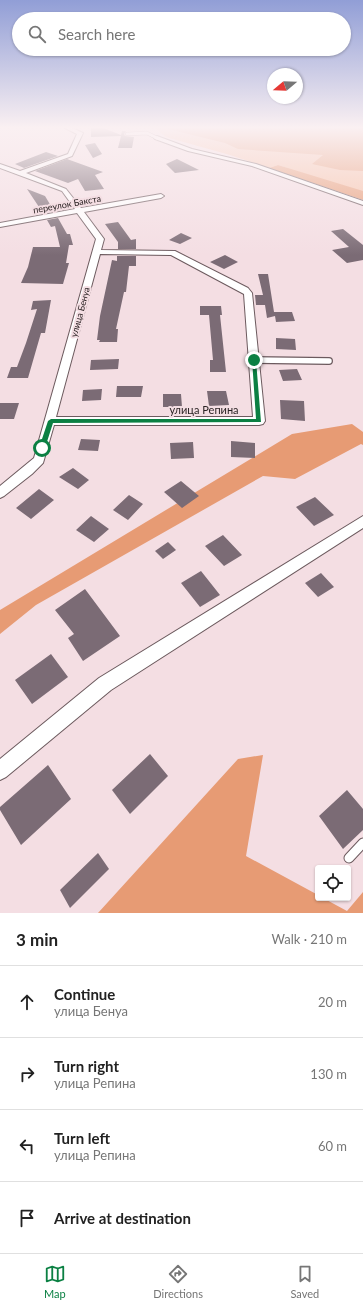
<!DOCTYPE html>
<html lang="en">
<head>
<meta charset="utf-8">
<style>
  :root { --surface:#fff; --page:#f6f6f6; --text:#222; --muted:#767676; --line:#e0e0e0; --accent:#0b8043 }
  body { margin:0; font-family:Lato,sans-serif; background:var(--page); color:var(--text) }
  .controls { position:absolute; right:12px; bottom:12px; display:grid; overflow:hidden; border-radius:4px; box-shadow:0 1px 3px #0004 }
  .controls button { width:36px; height:36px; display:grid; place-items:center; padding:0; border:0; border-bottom:1px solid var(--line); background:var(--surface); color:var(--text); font:20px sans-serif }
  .compass { position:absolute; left:267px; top:68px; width:36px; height:36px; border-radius:50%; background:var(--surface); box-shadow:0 1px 3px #0004; rotate:251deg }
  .stop { position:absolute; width:12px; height:12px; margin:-9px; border:3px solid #0b8043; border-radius:50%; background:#fff }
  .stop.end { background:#0b8043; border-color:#fff; box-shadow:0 1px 4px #0008 }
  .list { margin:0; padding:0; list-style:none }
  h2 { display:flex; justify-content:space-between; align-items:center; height:52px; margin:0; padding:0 16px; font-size:17px }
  h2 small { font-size:13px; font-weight:400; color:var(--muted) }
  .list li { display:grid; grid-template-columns:26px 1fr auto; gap:12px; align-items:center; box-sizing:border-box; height:72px; padding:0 16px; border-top:1px solid var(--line) }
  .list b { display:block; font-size:15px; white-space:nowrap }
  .list p { margin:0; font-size:13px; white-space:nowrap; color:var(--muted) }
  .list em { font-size:13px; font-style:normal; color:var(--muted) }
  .icon { flex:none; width:22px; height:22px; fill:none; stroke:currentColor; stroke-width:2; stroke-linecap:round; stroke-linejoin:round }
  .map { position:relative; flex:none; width:363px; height:913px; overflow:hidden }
  .search { position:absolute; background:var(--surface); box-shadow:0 1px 3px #0004; left:12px; right:12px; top:12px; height:44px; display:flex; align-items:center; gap:10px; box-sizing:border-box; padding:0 14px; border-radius:22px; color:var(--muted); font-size:15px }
  .sheet { height:340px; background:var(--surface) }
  nav { display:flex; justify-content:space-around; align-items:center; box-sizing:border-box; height:56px; border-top:1px solid var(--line); background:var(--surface); font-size:11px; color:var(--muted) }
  nav a { display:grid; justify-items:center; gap:2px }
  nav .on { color:var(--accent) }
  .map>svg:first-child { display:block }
</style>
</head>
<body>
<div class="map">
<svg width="363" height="913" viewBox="0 0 363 913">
  <rect width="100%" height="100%" fill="#f4dee3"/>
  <path fill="#f7c3a9" d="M154 127 168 129 363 127V198L291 173 287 168 278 165 269 168 230 155 166 137Z"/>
  <path fill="#e79b74" d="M160 127H363V171L340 170 312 164 323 155 238 149 225 143Z
    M278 165 363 191V200L269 168Z
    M352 424 363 432V445L361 444 295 479 263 476 36 605 0 634V610L292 434Z
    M263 755 246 856 318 895V898H323L347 911 363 892V913H98L238 759Z"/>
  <path fill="#7b6b75" d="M91 127H101L121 135 122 131H126L124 134 125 136 134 137 132 148H118L121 136 91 137Z
    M95 143 102 154 93 158 85 145Z
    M46 152 58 156 24 168 15 164Z
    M67 159 103 172 95 175 104 189 85 191 78 179 68 183 35 171Z
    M177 159 199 170 175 173 166 164Z
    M27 189 45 196 54 211 43 213Z
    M58 218 67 234H70L73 245H69L66 263H69L63 284 21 283 28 267 33 247H60L55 226 51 227 47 220Z
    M118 222 131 240 136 239V249H118V242L105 224Z
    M343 229 363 245V260L347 263 332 250 349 247 331 231Z
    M181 233 192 238 180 244 169 240Z
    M225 255 238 262 224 269 210 262Z
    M117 256H136V266H129L126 292H124L116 329H118L117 342H99L100 340H97L100 316 112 260 117 261Z
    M258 274H268L274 312H292L295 321 276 322 275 316 267 318 265 305H256L255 295H263Z
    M51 300 45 333H41L28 378H7L11 367H17L26 343 37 309 31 310 33 301Z
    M200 306H221L222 315H220L226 372H210V360H213L209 315H200Z
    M276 338 295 339 296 350 276 349Z
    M119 359 118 369 90 370 91 360Z
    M297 369 302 380 283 381 279 370Z
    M117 386H143L141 397H116Z
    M102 389 101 400 82 401 83 390Z
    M207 391H226L229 405 209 406Z
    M163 394H181L182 407H163Z
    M280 400 304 401 305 421 281 419Z
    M0 403H19L14 419H0Z
    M81 439 100 440 98 451 78 450Z
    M231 441 255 443V458L231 457Z
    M193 442 194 458 171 459 170 443Z
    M73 468 89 480 78 489 59 477Z
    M181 481 199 496 182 508 164 492Z
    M39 489 54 500 31 519 16 508Z
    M129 495 143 504 128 520 113 510Z
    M315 497 334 515 314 526 296 507Z
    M91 516 109 529 94 542 76 530Z
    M223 535 242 555 224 566 205 546Z
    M168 542 176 550 163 559 155 551Z
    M201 571 220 595 200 607 181 583Z
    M321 573 334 587 318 597 305 583Z
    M85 589 120 636 83 661 68 638 74 634 55 610Z
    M51 654 68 677 32 704 15 680Z
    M150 754 168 776 130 814 112 790Z
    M48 765 71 799 21 845 0 810V807Z
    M347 790 363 809V830L343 849 319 816Z
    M98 853 109 869 70 908 60 890Z"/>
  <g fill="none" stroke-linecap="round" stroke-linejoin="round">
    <g stroke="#6c5a5e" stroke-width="4">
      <path id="service-far2" d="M127 134 147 133 157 138"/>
    </g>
    <g stroke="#6c5a5e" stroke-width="8">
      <path id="service-far1" d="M254 360 329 361"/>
    </g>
    <g stroke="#6c5a5e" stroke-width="11">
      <path id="service" d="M349 858 363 843"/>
    </g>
    <g stroke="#6c5a5e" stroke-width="2">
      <path id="minor" d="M63 127H70L83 133 72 156 26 173 66 189 81 208 161 194 164 196 161 198 84 212 104 239 101 250 175 251 248 288 252 293 265 421 263 424 259 425H54L43 463 32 474 4 496 0 498V486L34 458 96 239 77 213 0 227V223L75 209 62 191 0 168V164L20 171 68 154 77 134ZM100 254 171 255 244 294 253 417H56Z
        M157 136 192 149 256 164 363 201V205L252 166 188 151 155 139 154 138Z
        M363 516V528L111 690 6 777 0 780V759L99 678Z"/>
    </g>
    <use href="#service-far2" stroke="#fff" stroke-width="3"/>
    <use href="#service-far1" stroke="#fff" stroke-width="5.5"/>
    <use href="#service" stroke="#fff" stroke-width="9"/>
    <use href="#minor" fill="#fff" fill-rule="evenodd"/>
  </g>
  <linearGradient id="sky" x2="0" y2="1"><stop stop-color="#919ed6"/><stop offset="0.5" stop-color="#faf0f2"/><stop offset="1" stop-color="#faf0f2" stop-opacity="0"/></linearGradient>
  <rect width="363" height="255" fill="url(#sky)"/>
  <path fill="#0b8043" d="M252 359 256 360 261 422 53 423 45 448 42 450 39 448 48 421 51 419H256Z"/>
  <g text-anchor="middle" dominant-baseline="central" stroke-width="4" stroke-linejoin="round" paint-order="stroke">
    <g font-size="9" fill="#2b2324" stroke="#f4dee3">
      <text transform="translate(67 204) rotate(-10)">переулок Бакста</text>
      <text transform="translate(80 312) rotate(-75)">улица Бенуа</text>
    </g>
    <g font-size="11" fill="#2b2324" stroke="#f4dee3">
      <text x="204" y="409">улица Репина</text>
    </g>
  </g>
</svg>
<div class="controls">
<button><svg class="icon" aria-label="locate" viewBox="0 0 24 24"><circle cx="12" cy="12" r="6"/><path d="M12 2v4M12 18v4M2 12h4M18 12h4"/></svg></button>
</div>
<svg class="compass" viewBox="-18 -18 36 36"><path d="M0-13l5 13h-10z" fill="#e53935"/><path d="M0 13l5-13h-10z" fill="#767676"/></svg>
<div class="stop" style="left:42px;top:448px"></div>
<div class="stop end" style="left:254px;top:360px"></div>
<div class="search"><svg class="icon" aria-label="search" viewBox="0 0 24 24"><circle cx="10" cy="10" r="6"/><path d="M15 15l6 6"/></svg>Search here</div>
</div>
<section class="sheet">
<h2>3 min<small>Walk · 210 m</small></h2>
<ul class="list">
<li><svg class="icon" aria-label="ahead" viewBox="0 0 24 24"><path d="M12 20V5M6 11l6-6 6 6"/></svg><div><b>Continue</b><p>улица Бенуа</p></div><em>20 m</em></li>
<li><svg class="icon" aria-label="right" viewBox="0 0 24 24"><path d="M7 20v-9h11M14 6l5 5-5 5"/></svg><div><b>Turn right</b><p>улица Репина</p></div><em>130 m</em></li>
<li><svg class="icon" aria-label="left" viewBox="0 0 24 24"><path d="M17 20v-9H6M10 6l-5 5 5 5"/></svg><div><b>Turn left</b><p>улица Репина</p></div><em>60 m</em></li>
<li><svg class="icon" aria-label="arrive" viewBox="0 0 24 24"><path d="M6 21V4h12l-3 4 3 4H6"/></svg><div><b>Arrive at destination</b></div></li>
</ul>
</section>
<nav>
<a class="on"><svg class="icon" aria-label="map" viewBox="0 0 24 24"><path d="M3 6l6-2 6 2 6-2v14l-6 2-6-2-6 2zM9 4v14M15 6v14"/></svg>Map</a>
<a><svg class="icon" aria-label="directions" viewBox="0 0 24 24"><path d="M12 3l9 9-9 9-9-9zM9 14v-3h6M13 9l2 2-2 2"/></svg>Directions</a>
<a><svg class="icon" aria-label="saved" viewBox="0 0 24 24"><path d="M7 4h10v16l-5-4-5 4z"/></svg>Saved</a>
</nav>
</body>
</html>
